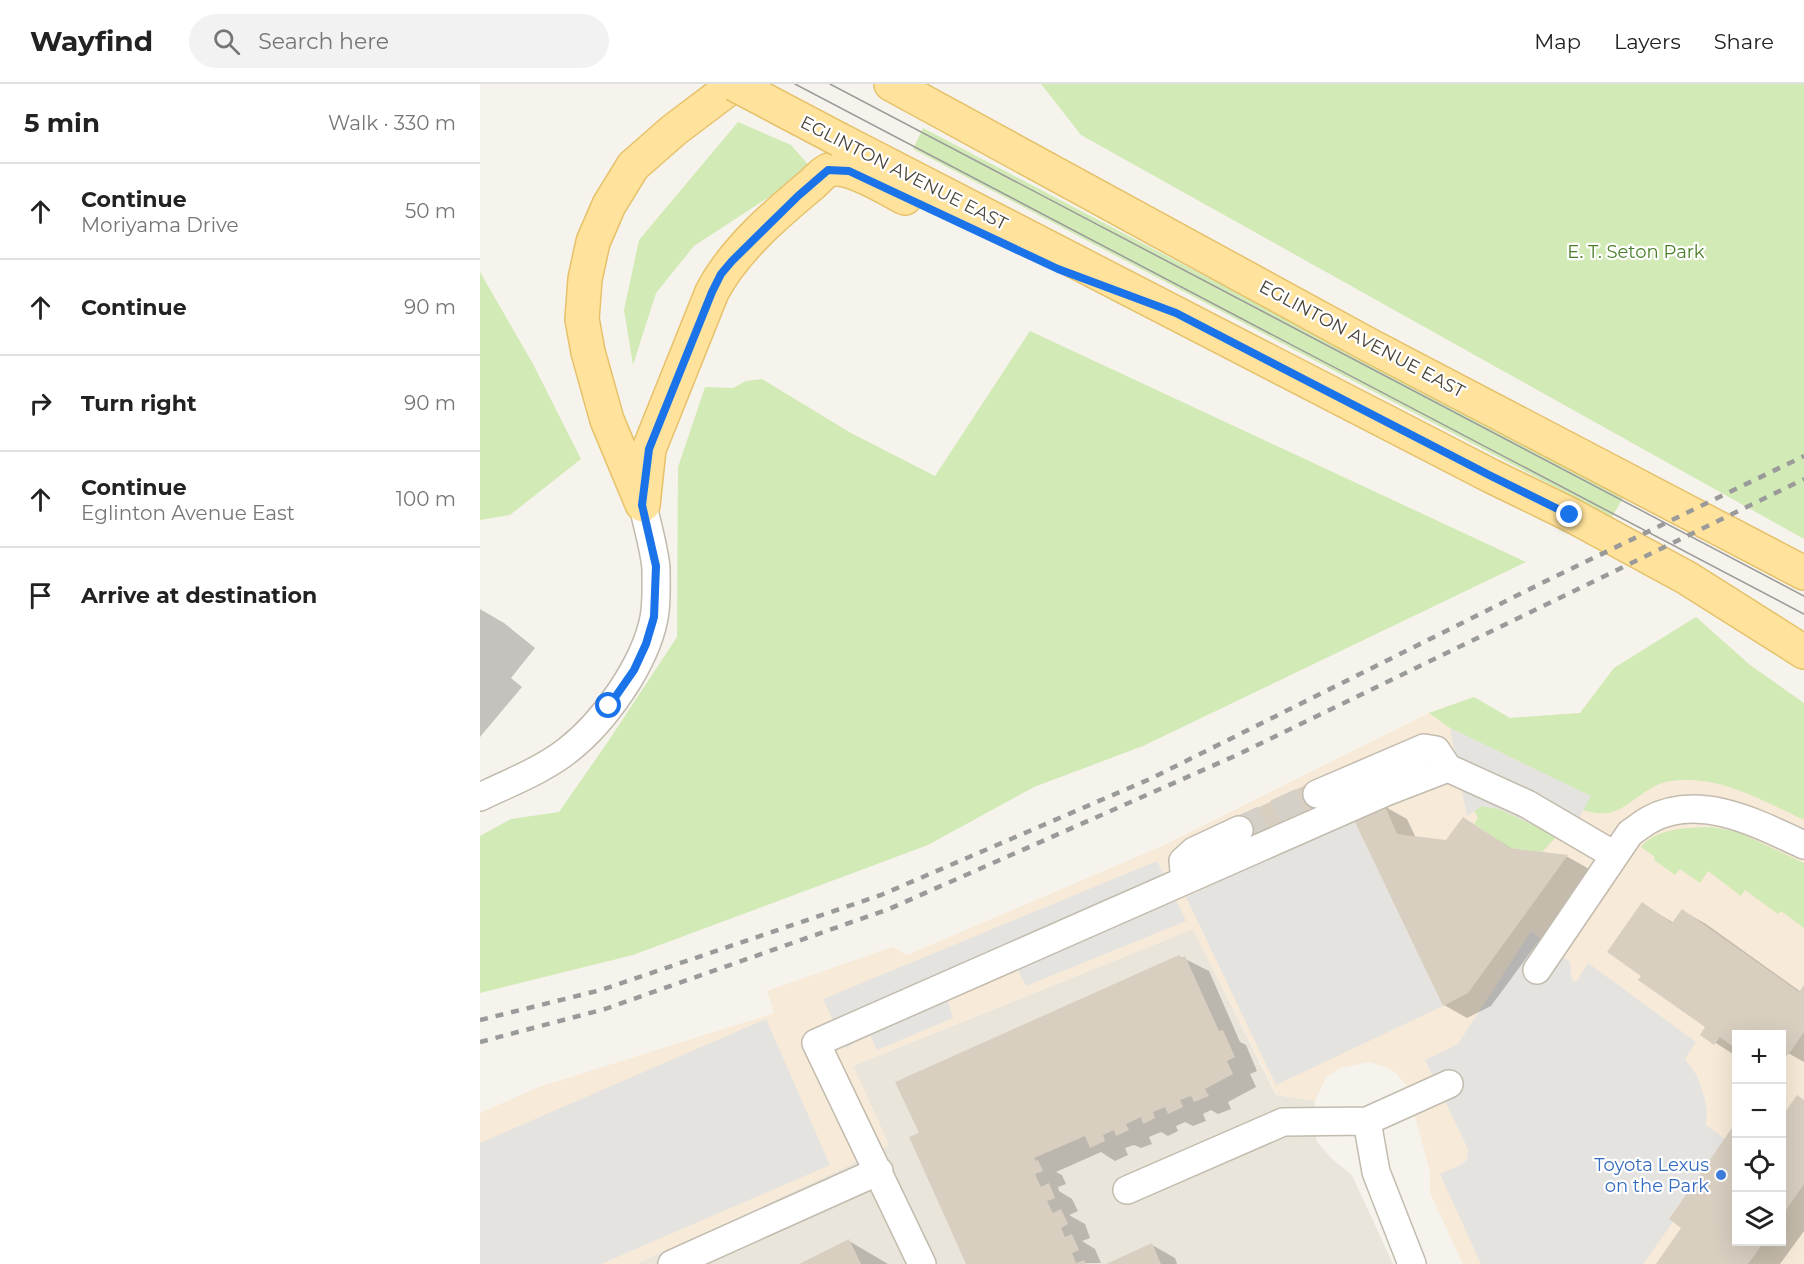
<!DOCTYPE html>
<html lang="en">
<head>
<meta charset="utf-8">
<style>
  :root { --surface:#fff; --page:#f2f2f2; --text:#222; --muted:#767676; --line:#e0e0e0 }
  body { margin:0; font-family:Montserrat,sans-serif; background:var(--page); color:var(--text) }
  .controls { position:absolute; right:18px; bottom:18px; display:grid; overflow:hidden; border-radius:0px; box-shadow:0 6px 24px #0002 }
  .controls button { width:54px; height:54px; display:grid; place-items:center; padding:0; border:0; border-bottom:2px solid var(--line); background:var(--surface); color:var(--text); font:30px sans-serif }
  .stop { position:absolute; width:18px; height:18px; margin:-14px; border:4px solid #1a73e8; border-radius:50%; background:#fff }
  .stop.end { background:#1a73e8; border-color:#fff; box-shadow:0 2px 6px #0008 }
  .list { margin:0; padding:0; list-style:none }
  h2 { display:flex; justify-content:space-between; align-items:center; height:78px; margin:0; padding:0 24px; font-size:26px }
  h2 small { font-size:20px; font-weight:400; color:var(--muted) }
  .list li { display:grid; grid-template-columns:39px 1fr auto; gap:18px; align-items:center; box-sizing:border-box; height:96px; padding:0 24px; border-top:2px solid var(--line) }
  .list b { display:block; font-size:22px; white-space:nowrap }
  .list p { margin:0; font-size:20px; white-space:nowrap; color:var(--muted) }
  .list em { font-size:20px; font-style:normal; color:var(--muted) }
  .icon { flex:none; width:33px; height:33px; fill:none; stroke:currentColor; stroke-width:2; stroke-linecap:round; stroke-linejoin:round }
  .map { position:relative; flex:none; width:1324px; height:1180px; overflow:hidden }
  header { display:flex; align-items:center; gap:36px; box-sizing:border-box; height:84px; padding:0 30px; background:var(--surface); border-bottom:2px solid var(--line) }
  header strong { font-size:28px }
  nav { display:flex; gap:33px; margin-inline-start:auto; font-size:21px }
  .search { width:420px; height:54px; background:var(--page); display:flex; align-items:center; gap:15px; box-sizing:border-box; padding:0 21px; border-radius:33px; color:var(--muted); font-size:22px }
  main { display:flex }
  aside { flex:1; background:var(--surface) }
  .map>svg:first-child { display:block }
</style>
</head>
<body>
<header>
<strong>Wayfind</strong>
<div class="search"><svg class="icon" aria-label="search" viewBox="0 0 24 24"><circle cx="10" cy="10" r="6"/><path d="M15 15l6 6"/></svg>Search here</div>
<nav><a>Map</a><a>Layers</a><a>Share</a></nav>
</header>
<main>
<aside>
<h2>5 min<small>Walk · 330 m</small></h2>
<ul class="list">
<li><svg class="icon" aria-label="ahead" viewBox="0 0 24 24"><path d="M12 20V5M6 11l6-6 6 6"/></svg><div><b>Continue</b><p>Moriyama Drive</p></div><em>50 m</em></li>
<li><svg class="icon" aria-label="ahead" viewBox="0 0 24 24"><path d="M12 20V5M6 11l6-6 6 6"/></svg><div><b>Continue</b></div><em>90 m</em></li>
<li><svg class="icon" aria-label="right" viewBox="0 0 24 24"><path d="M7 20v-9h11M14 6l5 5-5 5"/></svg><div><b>Turn right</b></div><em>90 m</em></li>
<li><svg class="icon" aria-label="ahead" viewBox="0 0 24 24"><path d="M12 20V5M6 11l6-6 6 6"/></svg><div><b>Continue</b><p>Eglinton Avenue East</p></div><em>100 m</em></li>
<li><svg class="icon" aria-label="arrive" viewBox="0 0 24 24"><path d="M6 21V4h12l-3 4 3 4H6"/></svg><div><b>Arrive at destination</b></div></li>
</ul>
</aside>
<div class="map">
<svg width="1324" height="1180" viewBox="0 0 1324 1180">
  <rect width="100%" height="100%" fill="#f6f3ec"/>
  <path fill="#eae5da" d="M713 845 796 1011 835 1017 833 1033 837 1058 853 1076 872 1091 913 1180H156L272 1127 409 1061 373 982Z"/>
  <path fill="#f7ead8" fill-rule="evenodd" d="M1216 533 1270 581 1324 619V1180H983L950 1109V1087L926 1001 916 989 903 982 889 978 860 984 846 993 835 1017 797 1011 713 845 373 982 409 1061 358 1087 156 1180H0V1029L59 1003 294 929 287 907 412 863 427 871 682 762 949 629 994 613 1030 634 1100 629 1134 584ZM1256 950H1302V1158H1256Z"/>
  <path fill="#d2eab5" d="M561 0H1324V455L601 51Z
    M258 38 311 61 332 85 214 162 176 209 153 281 144 226 159 156Z
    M443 44 1144 412 1132 433 433 65Z
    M0 188 53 280 101 375 30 431 0 436Z
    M550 247 1046 478 663 662 554 703 448 761 153 871 0 909V752L31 735 79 728 127 659 197 553 198 383 225 303 253 304 266 297 282 295 371 349 455 392Z
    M1216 533 1270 581 1324 619V736C1283 717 1238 690 1191 697 1156 702 1145 741 1103 726L1110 712 970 644 949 629 994 613 1030 634 1100 629 1134 584Z
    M1002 722 1019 725 1077 752 1062 768 1030 764 994 740 998 734 994 726Z
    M1232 743 1258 748 1324 779V844L1301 827 1298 830 1265 806 1261 812 1228 787 1220 799 1200 785 1195 791 1174 776 1175 773 1161 763C1178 743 1208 744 1232 743Z"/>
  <path fill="#e5e3e0" d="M970 644 1111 712 1087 757 1019 725 1002 722 987 732Z
    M873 734 963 922 796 1001 706 813Z
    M677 777 706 837 546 902 535 881 465 908 473 934 397 966 390 951 366 964 343 915Z
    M1051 847 1090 878 1092 896 1096 898 1108 879 1216 958 1205 975 1217 992 1224 1012 1227 1027 1226 1041 1245 1055 1189 1134 1193 1138 1163 1180H1001L960 1090 980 1081 987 1076 988 1065 945 976 978 960Z
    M286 935 350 1081 121 1180H0V1059Z"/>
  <path fill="#0003" d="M0 525 24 539 55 564 31 594 42 603 0 653Z
    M904 722 927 735 936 754 967 758 984 735 1034 766 1088 773 1111 786 1011 922 987 934 964 921Z
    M1162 820 1194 839 1203 827 1226 840 1321 908 1324 904V978L1308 969 1302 979V950H1256V972L1222 950 1227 943 1163 891Z
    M699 872 729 887 760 958 766 961 777 987 770 990 776 1003 748 1018 751 1025 738 1030 731 1026 723 1030 726 1037 713 1042 705 1038 696 1042 698 1047 688 1052 681 1048 669 1053 672 1060 661 1064 654 1061 645 1064 648 1071 635 1077 621 1068 576 1088 582 1091 586 1100 578 1103 579 1107 592 1115 598 1127 589 1131 605 1140 610 1154 602 1157 615 1165 621 1179 487 1180 441 1049Z
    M1318 1013 1324 1017V1147L1300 1180H1178L1203 1143 1191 1134 1256 1041V1158H1302V1029L1305 1031Z
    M369 1157 408 1180H322Z
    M672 1161 695 1174 697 1180H629Z"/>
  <path fill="#d8cfc1" d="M832 698 842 721 765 757 754 735Z
    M904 720 917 750 966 756 983 733 1030 764 1088 771 988 909 963 922 873 734Z
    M1162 818 1192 839 1202 825 1319 908 1324 901V948L1308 971 1302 966V950H1256V965L1240 953 1234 961 1220 951 1225 943 1158 896 1161 892 1127 868Z
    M699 871 701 874 705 872 739 947 743 946 755 973 747 977 753 990 725 1005 729 1012 714 1018 711 1012 700 1016 703 1023 688 1030 685 1023 673 1028 675 1034 663 1040 661 1033 646 1040 649 1046 636 1052 634 1046 623 1051 625 1057 610 1064 605 1052 554 1074 556 1077 558 1076 563 1087 555 1090 561 1103 569 1099 575 1114 567 1117 573 1129 581 1125 588 1140 581 1144 585 1153 592 1150 599 1166 592 1169 596 1179 604 1176 606 1180H486L429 1053 439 1049 415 998Z
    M1317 1011 1324 1016V1100L1302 1132V1030L1303 1031Z
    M1256 1038V1158H1284L1268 1180H1176L1201 1144 1189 1135Z
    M369 1155 381 1180H319Z
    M672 1159 681 1180H626Z"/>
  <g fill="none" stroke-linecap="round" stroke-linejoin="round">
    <path stroke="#d4d0c8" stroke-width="27" stroke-dasharray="27 14" stroke-linecap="butt" d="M759 746 837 710"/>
    <g stroke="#c2bbae" stroke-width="30">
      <path id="minor" d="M837 710 944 664 956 666 968 684
        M0 713C29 699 63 686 88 666 125 637 165 580 174 534 177 519 176 499 176 484 174 463 167 441 163 421
        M705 796 703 777 714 767 759 746
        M1057 886 1150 749C1156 745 1162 740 1169 736 1220 708 1278 740 1324 761
        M887 1037 896 1088 932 1180
        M647 1106 803 1038 887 1037 969 1000
        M192 1180 399 1087
        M442 1180 336 959 906 708 968 684 1047 720 1134 771"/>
    </g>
    <g stroke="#e6c16a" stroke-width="36">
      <path id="major" d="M411 0 889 261 1324 489
        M360 56 1011 392 1091 431 1207 494 1324 568
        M162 420 127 336 108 268 102 235 105 195 113 158 129 121 153 82 194 46 255 0
        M163 421 169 365 232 208C254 166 295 131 331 101 336 97 343 88 349 86 369 80 407 105 425 114"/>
    </g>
    <use href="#minor" stroke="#fff" stroke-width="27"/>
    <use href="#major" stroke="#ffe39c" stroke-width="33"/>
    <path stroke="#9a9a9a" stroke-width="1.5" d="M315 0 1324 530
      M350 0 1324 512"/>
    <path stroke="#9a9a9a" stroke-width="4.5" stroke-dasharray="8 8" stroke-linecap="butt" d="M0 936 121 906 401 811 670 695 1066 497 1324 372
      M0 958 125 925 409 825 757 671 1324 395"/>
    <g stroke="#e6c16a" stroke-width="36" stroke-linecap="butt">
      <path id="major-bridge" d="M254 0 360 56"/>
    </g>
    <use href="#major-bridge" stroke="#ffe39c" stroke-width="33"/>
  </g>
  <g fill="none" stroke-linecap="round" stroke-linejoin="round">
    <path stroke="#1a73e8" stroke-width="8" d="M129 622 154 586 166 560 174 533 176 482 162 421 169 365 232 208 241 190 252 177 318 112 348 86 369 87 578 185 696 229 1011 392 1090 431"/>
  </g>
  <circle fill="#3f7fe0" stroke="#fff" stroke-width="2" cx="1241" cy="1091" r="6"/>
  <g text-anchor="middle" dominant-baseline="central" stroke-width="4.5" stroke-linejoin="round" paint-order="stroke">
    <g font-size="18" fill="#4b4439" stroke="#fff">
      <text transform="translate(424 89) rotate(27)">EGLINTON AVENUE EAST</text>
      <text transform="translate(882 255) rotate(28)">EGLINTON AVENUE EAST</text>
    </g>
    <g font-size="18" fill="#4a7f2a" stroke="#fff">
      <text x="1156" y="168">E. T. Seton Park</text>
    </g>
    <g font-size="18" fill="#366cbe" stroke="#fff" text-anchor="end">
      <text x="1229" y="1081">Toyota Lexus<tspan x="1229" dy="21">on the Park</tspan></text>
    </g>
  </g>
</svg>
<div class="controls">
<button>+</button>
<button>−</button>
<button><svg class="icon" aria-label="locate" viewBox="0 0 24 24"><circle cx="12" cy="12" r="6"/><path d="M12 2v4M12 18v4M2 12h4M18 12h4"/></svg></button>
<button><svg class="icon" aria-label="layers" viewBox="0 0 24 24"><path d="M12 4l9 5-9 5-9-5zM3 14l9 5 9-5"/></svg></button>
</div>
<div class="stop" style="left:129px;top:622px"></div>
<div class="stop end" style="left:1090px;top:431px"></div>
</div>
</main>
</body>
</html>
